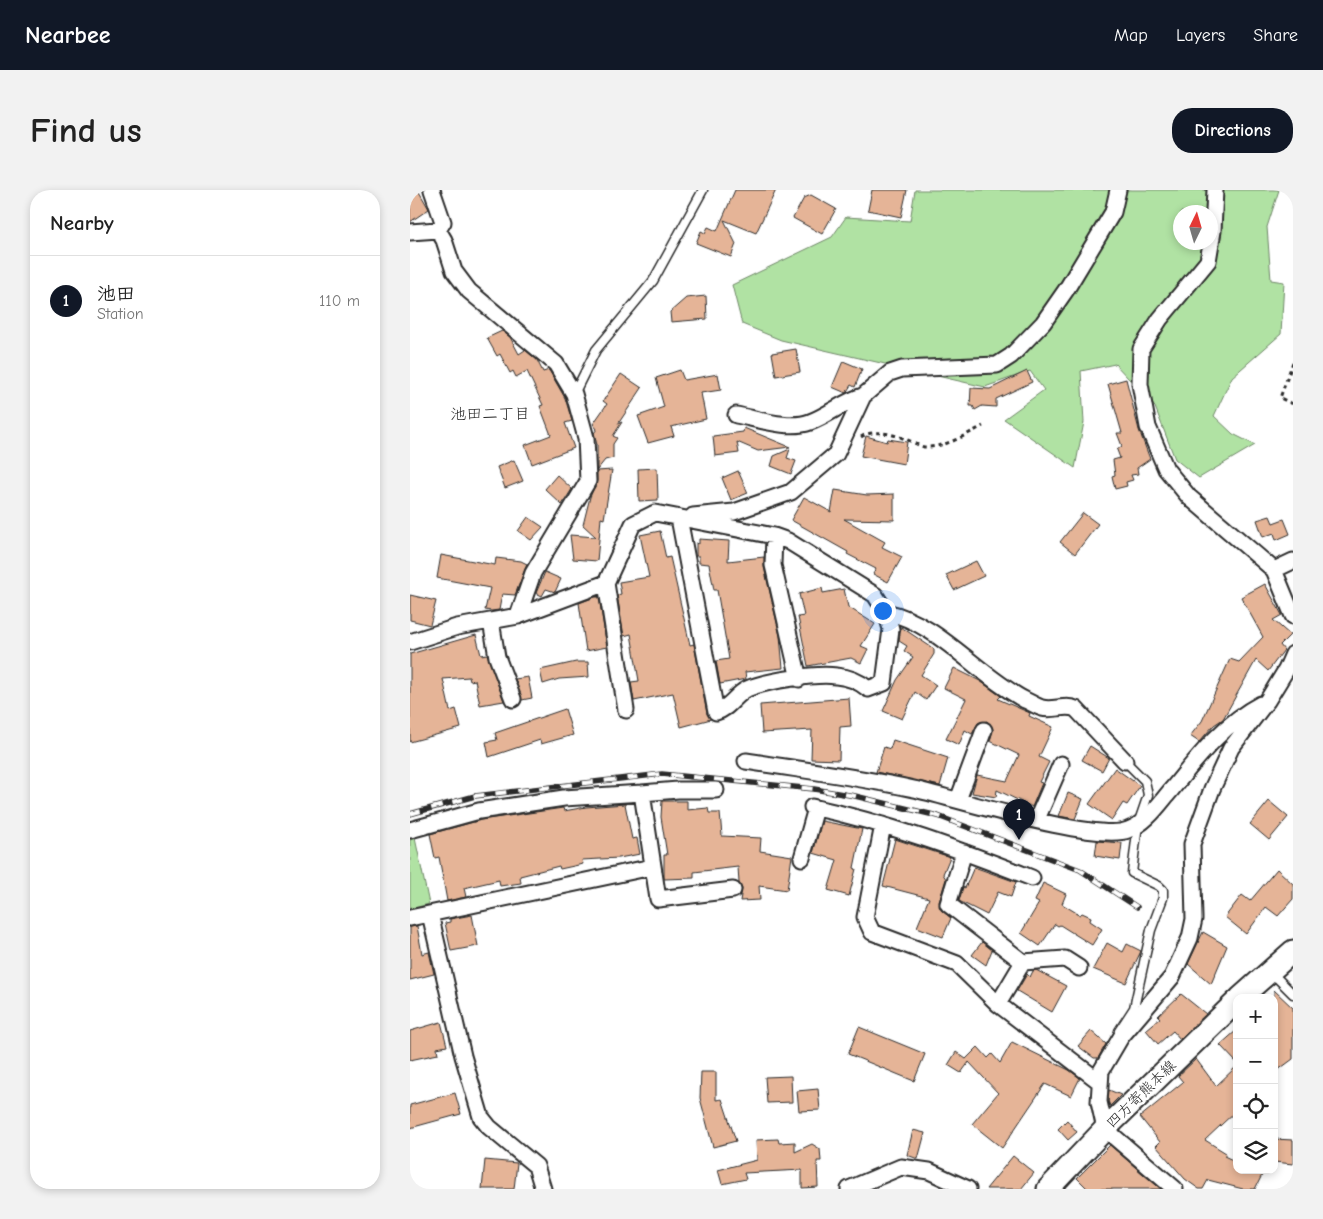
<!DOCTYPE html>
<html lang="en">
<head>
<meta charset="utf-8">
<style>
  :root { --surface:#fff; --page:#f2f2f2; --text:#222; --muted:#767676; --line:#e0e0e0; --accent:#111827 }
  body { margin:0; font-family:"Comic Neue","Klee One",sans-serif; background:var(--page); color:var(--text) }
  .controls { position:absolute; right:15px; bottom:15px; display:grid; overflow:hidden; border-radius:10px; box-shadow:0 2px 8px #0003 }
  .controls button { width:45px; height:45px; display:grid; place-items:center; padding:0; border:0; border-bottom:1px solid var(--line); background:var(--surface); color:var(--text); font:25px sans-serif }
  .compass { position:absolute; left:763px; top:15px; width:45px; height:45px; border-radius:50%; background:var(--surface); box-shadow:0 2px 8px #0003; rotate:5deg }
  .you { position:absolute; left:472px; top:420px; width:18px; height:18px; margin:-12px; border:4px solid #fff; border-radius:50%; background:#1a73e8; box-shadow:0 0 0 8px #1a73e833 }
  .badge { display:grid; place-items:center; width:32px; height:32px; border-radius:50%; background:var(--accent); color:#fff; font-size:16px; font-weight:700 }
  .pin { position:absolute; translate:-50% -41px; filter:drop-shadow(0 1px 2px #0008) }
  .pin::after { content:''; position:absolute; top:26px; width:18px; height:15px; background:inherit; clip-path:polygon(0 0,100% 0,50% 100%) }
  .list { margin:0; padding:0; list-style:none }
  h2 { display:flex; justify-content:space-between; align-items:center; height:65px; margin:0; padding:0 20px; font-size:21px }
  h2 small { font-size:16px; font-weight:400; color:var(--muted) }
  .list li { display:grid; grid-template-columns:32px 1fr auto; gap:15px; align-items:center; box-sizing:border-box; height:90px; padding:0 20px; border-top:1px solid var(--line) }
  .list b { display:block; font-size:19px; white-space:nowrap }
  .list p { margin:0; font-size:16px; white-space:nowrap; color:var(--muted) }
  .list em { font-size:16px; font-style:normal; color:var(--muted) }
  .icon { flex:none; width:28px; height:28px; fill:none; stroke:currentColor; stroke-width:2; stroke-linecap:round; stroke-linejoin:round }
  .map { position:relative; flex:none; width:883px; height:999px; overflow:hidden; border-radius:20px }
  header { display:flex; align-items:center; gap:30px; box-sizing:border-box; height:70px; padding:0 25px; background:var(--accent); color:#fff }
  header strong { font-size:24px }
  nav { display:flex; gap:28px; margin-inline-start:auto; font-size:18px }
  .intro { display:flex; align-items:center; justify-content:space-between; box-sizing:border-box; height:120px; padding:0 30px }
  h1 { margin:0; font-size:35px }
  .button { padding:12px 22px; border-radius:20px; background:var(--accent); color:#fff; font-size:18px; font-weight:700 }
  main { display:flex; gap:30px; padding:0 30px }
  aside { flex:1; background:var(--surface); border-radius:20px; box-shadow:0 2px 8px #0003 }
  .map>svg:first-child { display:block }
</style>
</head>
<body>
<header>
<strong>Nearbee</strong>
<nav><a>Map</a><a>Layers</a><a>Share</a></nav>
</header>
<div class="intro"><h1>Find us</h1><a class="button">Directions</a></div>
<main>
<aside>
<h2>Nearby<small></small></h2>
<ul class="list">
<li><span class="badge">1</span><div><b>池田</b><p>Station</p></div><em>110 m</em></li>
</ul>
</aside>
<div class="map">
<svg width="883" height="999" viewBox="0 0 883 999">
  <rect width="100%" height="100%" fill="#fff"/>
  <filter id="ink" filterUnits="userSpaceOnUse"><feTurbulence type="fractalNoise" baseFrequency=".02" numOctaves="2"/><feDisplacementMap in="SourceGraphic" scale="10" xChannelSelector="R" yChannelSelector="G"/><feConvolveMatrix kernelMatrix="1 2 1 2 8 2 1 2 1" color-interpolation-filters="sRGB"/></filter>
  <g filter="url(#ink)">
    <path fill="#b0e2a3" stroke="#6e8667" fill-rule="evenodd" d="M505 0H869L857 37 861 90 874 92 871 144 822 187 804 226 823 244 845 255 789 288 765 269 745 217 705 174 671 181 674 232 665 278 594 229 634 200 620 181 575 197 371 150 332 134 322 95 422 47 436 27 500 31ZM771 22H801V52H771Z
      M5 648 19 714 0 719V650Z"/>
    <path fill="#e5b497" stroke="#2b2b2b" d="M0 0H8L19 19 0 32Z
      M325 0H366L346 43 314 30 326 54 321 67 286 53 291 41 295 43 298 37 307 41Z
      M462 0H497L491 27 458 20Z
      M401 5 426 19 412 44 383 28 394 8Z
      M296 106 297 129 261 132 260 122 276 108Z
      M92 141 100 147 109 164 115 160 127 170 133 182 139 180 155 208 162 231 155 233 164 258 122 274 115 255 141 245 130 216 133 215 117 181 106 187 103 181 100 183 90 164 87 166 77 148Z
      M386 159 390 182 366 186 362 163Z
      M433 171 452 179 445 197 441 195 436 203 422 197Z
      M270 180 274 190 308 184 311 200 291 203 296 229 261 237 264 246 238 253 228 226 254 217 246 188Z
      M617 181 622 192 586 209V217L572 216 565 220 563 216H560L561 198 580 199Z
      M211 184 232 198 208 234 212 232 203 246 207 248 203 254V268L195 270 187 280V255L184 243 187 239 183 234 197 214 193 211Z
      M716 189 729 240 740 269 727 278 728 284 721 285 723 290 716 292 717 296 705 299 702 286 705 285 703 270 710 268 707 260 712 256 707 243H712L698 194Z
      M334 238 380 257 348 261 327 252 329 263 305 266 303 246 333 242Z
      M456 246 477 252 478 249 497 252 494 274 451 266Z
      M380 259 377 268 386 271 381 284 361 276 364 266Z
      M104 270 113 291 95 298 87 277Z
      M247 278 248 310 229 311 228 279Z
      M202 280 194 329 191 328 187 371 163 369 160 345 186 347 173 335 180 307 187 291V281Z
      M328 281 338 303 321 310 312 288Z
      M147 285 162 299 152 315 135 299Z
      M425 300 457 305 484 304V330L434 329 475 352 472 357 492 367 478 392 463 384 466 379 437 364 438 362 381 330 394 307 421 322Z
      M673 323 688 334 665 364 650 352Z
      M860 326 863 333 874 329 880 344 866 350 864 343 853 347 847 330Z
      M118 327 133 337 121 350 108 341Z
      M250 341 256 368 260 367 280 455 284 454 297 524 301 529 271 537 263 503 224 511 221 492 229 491 221 444 214 446 207 405 211 404 209 392 239 387 230 345Z
      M289 349 319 351 318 371 354 367V377L370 446 373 478 335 482 336 489 310 494 306 471 319 469 307 400H304L299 374 289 373V366H286V353L289 354Z
      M31 365 85 375 86 368 111 371 117 374 105 405 92 404 89 420 81 421 75 420 80 398 27 388Z
      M566 371 574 386 544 400 536 385Z
      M135 382 151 389 145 402 136 399 132 406 126 403Z
      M855 394 872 425 863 430 880 445 870 455 874 460 858 481 846 470 813 529 804 535 789 552 780 546 792 531 820 469 829 472 853 447 831 407Z
      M412 398 413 403 434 399 438 417 465 434 451 456 458 459 451 473 441 468 398 476 388 427 394 426 389 404Z
      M0 405 26 411 20 435 0 430Z
      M185 407H189L197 457 176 461 169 413Z
      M491 437 524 459V464L511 485 526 495 516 510 505 502 492 529 473 521 487 490 503 467 494 461 497 456 489 451Z
      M66 445 71 465 77 464 94 511 70 515 65 490 60 491 59 487 33 489 40 521 46 519 51 538 0 552V464Z
      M166 472H178L179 487 149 489 133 494 130 480Z
      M544 478 570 491 591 506 588 509 620 523 619 526 643 537 629 567 639 572 629 592 632 593 622 617 587 600 586 607 562 603 567 585 597 591 609 565 580 551 583 539 577 531 568 533 562 544 555 540 549 555 536 549 556 509 534 498Z
      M118 487 122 508 112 510 105 489Z
      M439 508 441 536 430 537 429 570 401 569 402 540 352 543 350 515Z
      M155 519 163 545 131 554 130 550 79 567 76 552 87 550 85 543Z
      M483 550 538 568 530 596 466 582 474 557 480 559Z
      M680 556 699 568 692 581 672 570Z
      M705 578 730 596 717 615 713 613 702 630 679 614Z
      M658 603 673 609 665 629 649 626Z
      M252 611H277V620L298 618 299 623H310L312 646 351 648 350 661 382 666 377 700 349 696 350 710 330 711 332 699 329 693 328 677 284 682V688L254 689V665H257L251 627Z
      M859 611 878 627 859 650 840 634Z
      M215 614 222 649 227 648 230 664 209 668 172 670 173 674 150 679 149 676 110 686 111 693 90 696 89 690 54 698 56 707 37 711 29 667 25 668 20 644 71 630 153 618 154 621 176 617Z
      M412 631 452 639 444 678 446 679 439 706 418 700 427 670 403 663Z
      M485 649 540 667 533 684 536 689 529 712 532 721 541 728 533 747 507 737 519 708 473 696Z
      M687 651 712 653 710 670 685 666Z
      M564 677 606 692 601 707 588 702 577 725 549 711 553 697 555 698Z
      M867 679 883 694V709L868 726 856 717 836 744 815 727 832 705 840 711Z
      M633 693 656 704 652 714 670 725 672 723 681 727 680 731 692 739 682 755 650 735 648 736 645 734 630 756 611 743 629 713 625 711Z
      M62 725 68 756 41 761 35 733 40 732V729Z
      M7 736 12 764 19 762 24 784 0 790V737Z
      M793 742 817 756 801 794 778 774Z
      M572 752 582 760 576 775 562 765Z
      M697 753 713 762 717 754 731 761 716 793 683 779Z
      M626 780 656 796 642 822 607 801 617 784 620 787 623 781Z
      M864 800 883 818V869L864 883Z
      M771 804 796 824 770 849 763 841 748 854 736 840 750 828 748 826Z
      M31 832 37 856 27 858 28 864 0 870V841Z
      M449 837 515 864 504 891 438 864Z
      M827 840V873L810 855Z
      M681 841 696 854 688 868H684L668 856Z
      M602 852 659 880 670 888 661 906 635 894 592 958 562 934 588 903 559 872 551 883 538 875 546 862 556 869 568 857 578 868 582 864 590 873Z
      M786 869 806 896 827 876V920L795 950 816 963 814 966 827 972V980H843L852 985 845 999H833L798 990 793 999H789L775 989 746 956 750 952 730 927 773 892 768 886Z
      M291 882H306V910L312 909 326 951 303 957 290 908Z
      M381 886 382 912 357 913 355 887Z
      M408 899 410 920 389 921 387 901Z
      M699 900 711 905 700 916 698 911Z
      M45 903 51 924 0 938V915Z
      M657 930 667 942 658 950 648 939Z
      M503 940 515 943 508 969 497 965Z
      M368 949 369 953 385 952V962L402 954 410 959 411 971H407L408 997 392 998V980L334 983 336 989 312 994 308 980 347 970 346 950Z
      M864 949 883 950V974L864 972Z
      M700 955 733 984 751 999H678L667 988Z
      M603 966 624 983 611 999H576Z
      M75 970 107 973 104 999H72Z"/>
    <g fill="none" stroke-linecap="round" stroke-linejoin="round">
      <g stroke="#2b2b2b" stroke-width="11">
        <path id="service" d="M164 204 186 160 243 91 293 0
          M862 783 883 804
          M709 841 724 818 741 740 753 708V700L749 696 722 683 728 634 738 605 735 591 715 571"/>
      </g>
      <g stroke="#2b2b2b" stroke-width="19">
        <path id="minor" d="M22 0 33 32 28 40
          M805 0 803 41 798 71 750 129 731 159 730 194 738 237 756 279 779 307 864 380 883 426
          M28 40 34 50 44 81 59 101 146 174 164 204 176 248 178 291 123 383 108 426
          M0 42 28 40
          M326 225C348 229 379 240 400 232 419 225 434 211 453 206
          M283 326 324 322 381 302 426 264 453 206 480 183 492 179 587 175 601 166 633 133 656 100 703 22 708 0
          M364 346 363 375 389 489
          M864 380 883 371
          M196 393 216 520
          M476 422C528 433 566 484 615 510 620 512 626 516 632 518 643 521 656 514 666 519L715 571
          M81 431 87 467 103 509
          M0 452 47 437 108 426 196 393 223 334 245 323 364 346 378 351 465 405 476 422 481 439 474 493 458 499C449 491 438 487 426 486 407 483 355 491 337 499 325 505 320 518 306 522L269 328
          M336 571C392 580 449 587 504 599 544 608 687 653 718 640 737 633 749 614 762 599 788 567 813 534 851 514
          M232 603 268 600H306
          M548 610 574 540
          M402 617C478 633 550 660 622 688
          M627 629 651 574
          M473 635 455 727 462 742 547 774 588 814 690 892
          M0 640 69 621 154 608 232 603 248 709 323 700
          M554 662 538 714 613 772 655 769 669 778
          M392 668 406 618
          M20 724 53 866 71 927 79 937 126 976 133 999
          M0 728 242 677
          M588 814 613 772
          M439 999 491 977 519 981 558 999
          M765 999 695 939 689 912 691 881 711 847 762 787 780 748 784 729 782 654 802 599 821 558 857 511 876 480 883 464"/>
      </g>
      <g stroke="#2b2b2b" stroke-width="25">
        <path id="secondary" d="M830 808 883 761
          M638 999 695 939 827 811"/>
      </g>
      <path stroke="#2b2b2b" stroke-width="3" stroke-dasharray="4 4" stroke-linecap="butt" d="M883 172 870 208 883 214
        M451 247C464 238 487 245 500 251 505 253 509 256 514 257 535 258 555 245 573 236"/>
      <use href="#service" stroke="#fff" stroke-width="8"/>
      <use href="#minor" stroke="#fff" stroke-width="15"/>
      <use href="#secondary" stroke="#fff" stroke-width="21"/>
      <g stroke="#2b2b2b" stroke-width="5.5">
        <path id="rail" d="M0 624 65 606 252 584 404 599 445 606 528 626 670 680 727 717"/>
      </g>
      <use href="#rail" stroke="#fff" stroke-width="4" stroke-dasharray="11" stroke-linecap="butt"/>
    </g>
  </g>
  <g text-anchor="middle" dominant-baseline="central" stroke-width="5" stroke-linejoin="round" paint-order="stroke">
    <g font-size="15" fill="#2b2b2b" stroke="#fff">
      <text transform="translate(731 904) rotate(-44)">四方寄熊本線</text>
    </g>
    <g font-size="16" fill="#2b2b2b" stroke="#fff">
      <text x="80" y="224">池田二丁目</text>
    </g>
  </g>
</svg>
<div class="controls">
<button>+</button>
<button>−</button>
<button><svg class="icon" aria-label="locate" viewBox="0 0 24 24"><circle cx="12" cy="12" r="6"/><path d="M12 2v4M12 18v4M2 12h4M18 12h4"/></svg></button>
<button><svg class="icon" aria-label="layers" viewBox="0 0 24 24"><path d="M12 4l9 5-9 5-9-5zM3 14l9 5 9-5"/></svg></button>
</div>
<svg class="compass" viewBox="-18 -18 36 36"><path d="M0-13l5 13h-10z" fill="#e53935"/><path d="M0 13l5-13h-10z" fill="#767676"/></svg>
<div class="you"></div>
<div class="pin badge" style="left:609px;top:650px">1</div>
</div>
</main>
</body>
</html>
